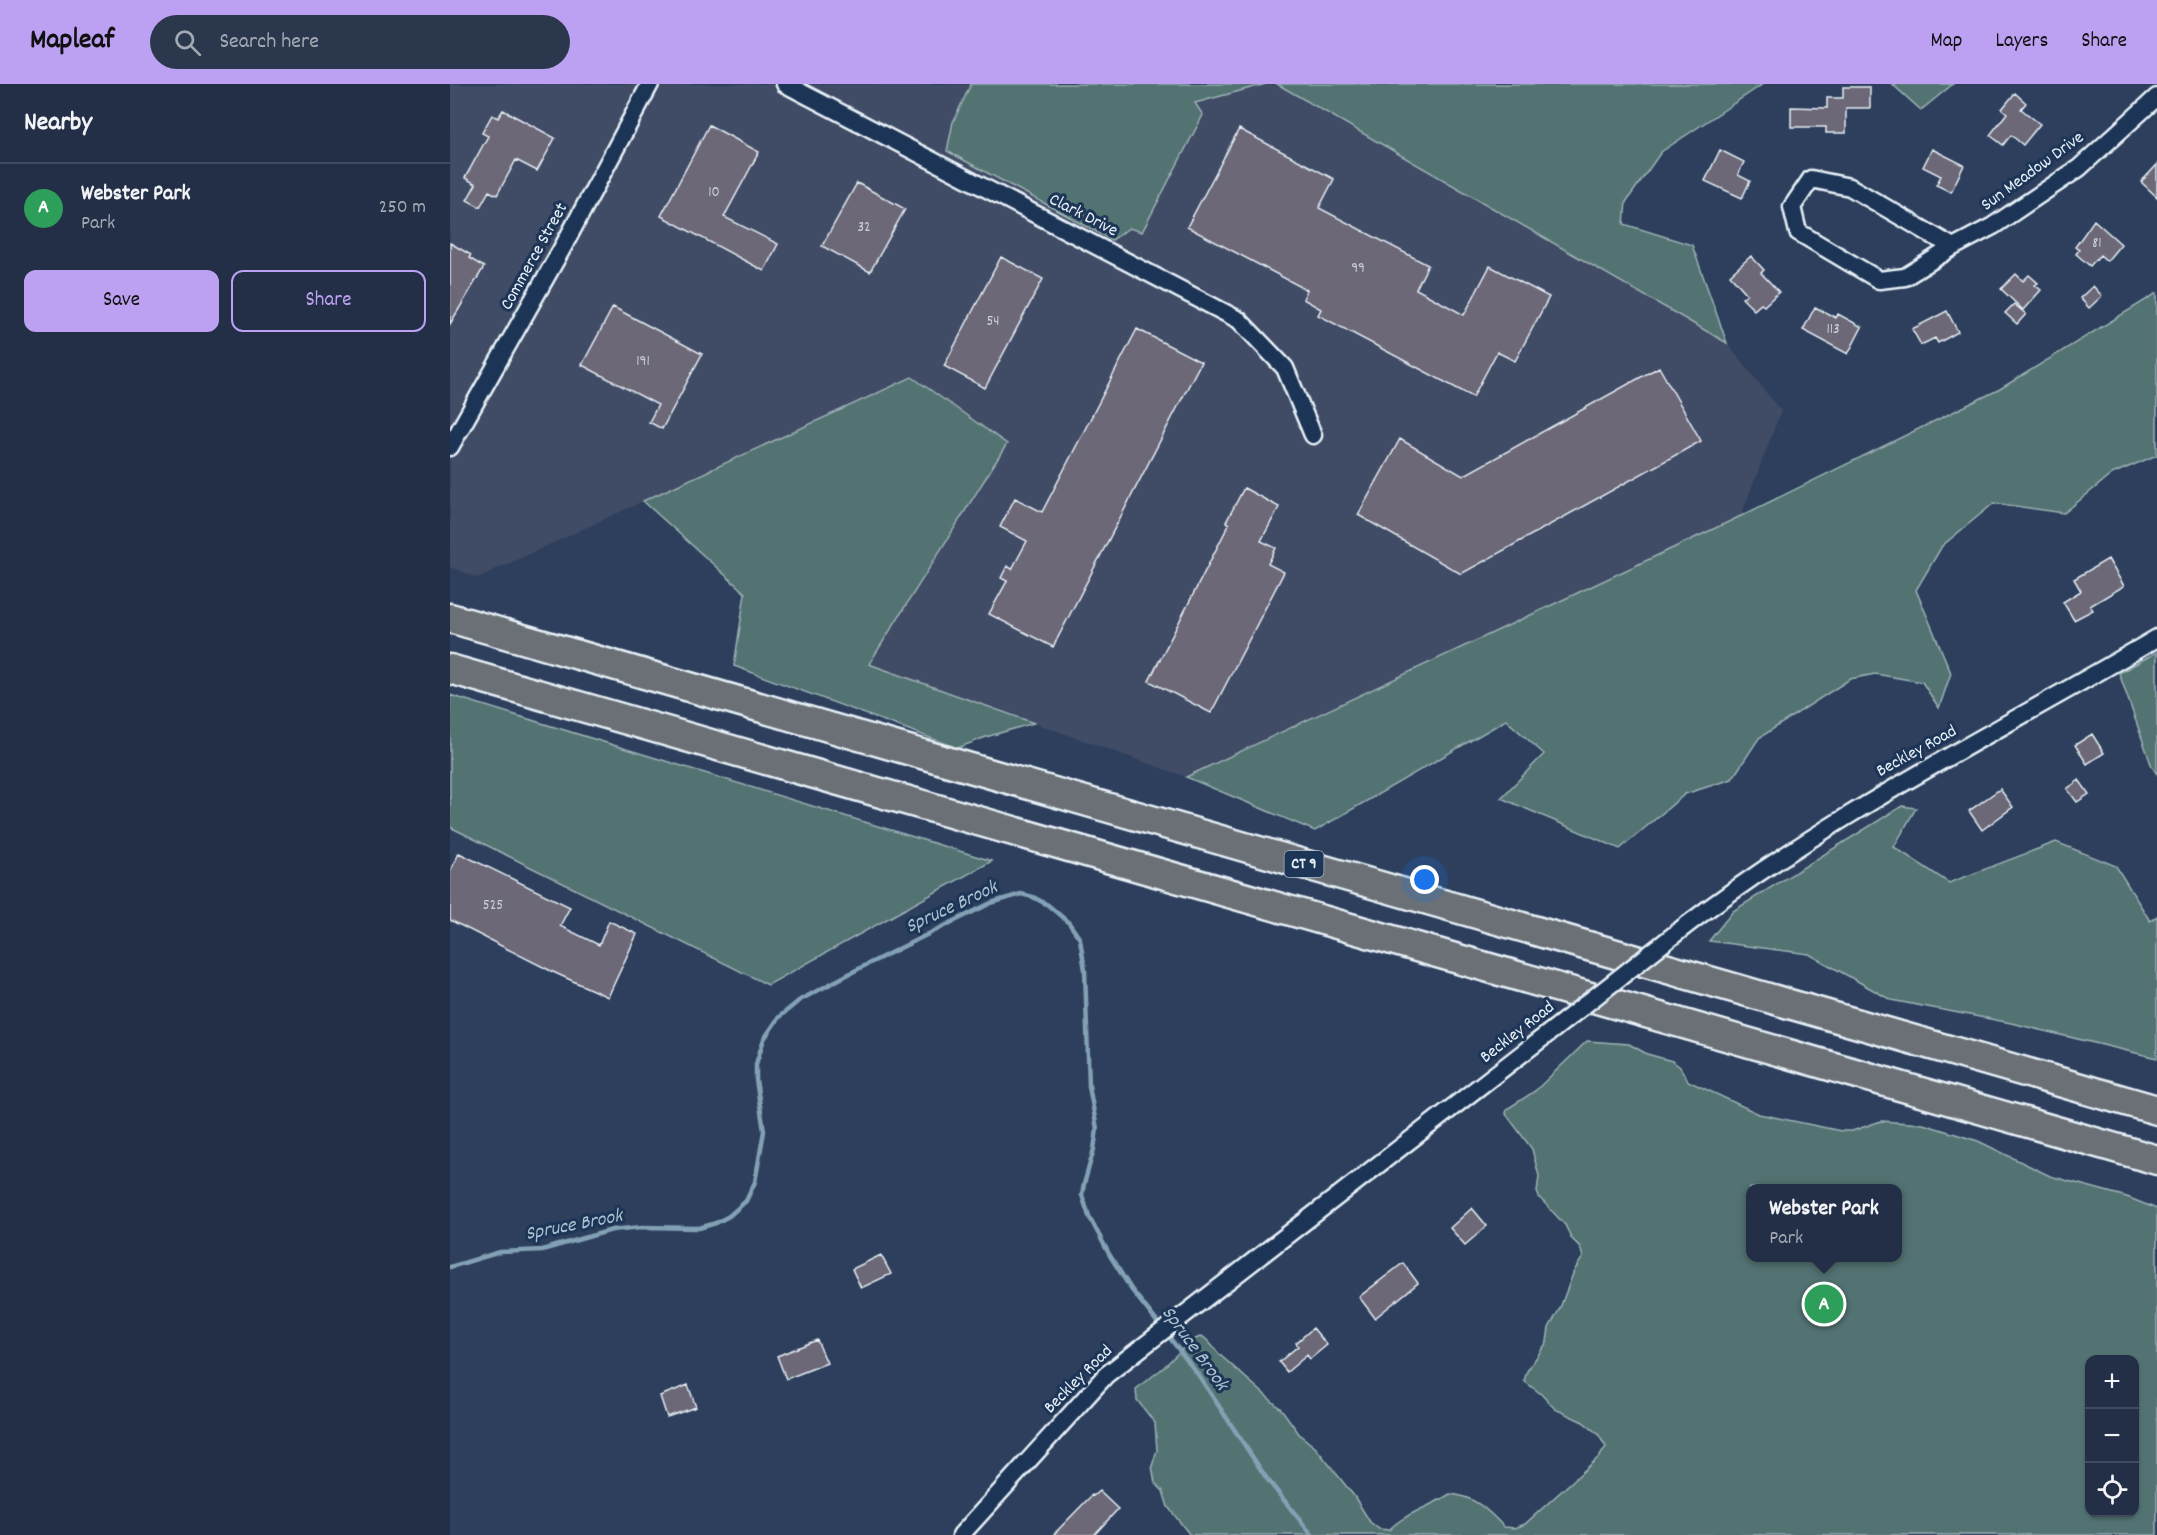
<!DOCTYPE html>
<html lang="en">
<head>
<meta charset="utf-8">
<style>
  :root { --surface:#222f46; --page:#2a374d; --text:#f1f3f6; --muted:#a2a9b3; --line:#3f4a5f; --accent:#bca0f2 }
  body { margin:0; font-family:Dekko,sans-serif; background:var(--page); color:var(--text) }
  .controls { position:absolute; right:18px; bottom:18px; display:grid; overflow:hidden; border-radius:12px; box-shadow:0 2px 4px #0004 }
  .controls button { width:54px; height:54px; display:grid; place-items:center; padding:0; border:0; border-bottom:2px solid var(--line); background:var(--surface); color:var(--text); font:30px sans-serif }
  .you { position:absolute; left:975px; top:796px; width:21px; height:21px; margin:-15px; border:4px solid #fff; border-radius:50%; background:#1a73e8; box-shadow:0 0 0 9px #1a73e833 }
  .badge { display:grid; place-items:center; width:39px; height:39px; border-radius:50%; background:var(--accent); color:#fff; font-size:20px; font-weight:700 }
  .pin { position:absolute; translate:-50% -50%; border:3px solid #fff; box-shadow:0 2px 6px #0006 }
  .popup { position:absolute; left:1296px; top:1100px; width:156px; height:78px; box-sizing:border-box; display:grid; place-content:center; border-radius:12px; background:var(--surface); filter:drop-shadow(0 2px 4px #0005); font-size:20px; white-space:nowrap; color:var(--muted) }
  .popup b { font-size:22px; color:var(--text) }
  .popup::after { content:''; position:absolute; left:50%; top:100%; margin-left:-12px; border:12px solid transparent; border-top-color:var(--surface) }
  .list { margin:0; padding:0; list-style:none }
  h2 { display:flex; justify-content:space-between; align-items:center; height:78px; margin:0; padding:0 24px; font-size:26px }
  h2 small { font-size:20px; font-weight:400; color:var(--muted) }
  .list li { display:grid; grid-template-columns:39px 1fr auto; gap:18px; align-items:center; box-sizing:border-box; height:90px; padding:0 24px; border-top:2px solid var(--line) }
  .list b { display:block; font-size:22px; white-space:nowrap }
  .list p { margin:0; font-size:20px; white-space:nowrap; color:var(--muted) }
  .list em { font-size:20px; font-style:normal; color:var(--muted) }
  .actions { display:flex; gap:12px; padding:18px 24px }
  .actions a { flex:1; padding:14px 0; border:2px solid var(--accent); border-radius:12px; text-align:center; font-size:21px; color:var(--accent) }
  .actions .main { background:var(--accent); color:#111 }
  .icon { flex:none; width:33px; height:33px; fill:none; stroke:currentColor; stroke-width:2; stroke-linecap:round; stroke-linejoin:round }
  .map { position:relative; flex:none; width:1707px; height:1451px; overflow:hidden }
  header { display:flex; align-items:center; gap:36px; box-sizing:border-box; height:84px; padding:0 30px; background:var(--accent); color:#111 }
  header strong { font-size:28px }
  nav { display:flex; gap:33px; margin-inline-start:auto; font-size:21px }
  .search { width:420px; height:54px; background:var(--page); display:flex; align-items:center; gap:15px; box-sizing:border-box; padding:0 21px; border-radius:33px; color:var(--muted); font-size:22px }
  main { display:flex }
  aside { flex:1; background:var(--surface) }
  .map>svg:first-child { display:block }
</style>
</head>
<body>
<header>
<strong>Mapleaf</strong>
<div class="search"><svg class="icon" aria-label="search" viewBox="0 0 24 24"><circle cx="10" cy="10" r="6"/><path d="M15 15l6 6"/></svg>Search here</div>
<nav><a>Map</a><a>Layers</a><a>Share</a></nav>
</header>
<main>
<aside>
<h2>Nearby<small></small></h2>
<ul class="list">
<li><span class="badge" style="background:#2e9e5b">A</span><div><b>Webster Park</b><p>Park</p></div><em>250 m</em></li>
</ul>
<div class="actions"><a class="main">Save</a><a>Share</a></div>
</aside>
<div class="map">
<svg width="1707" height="1451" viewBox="0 0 1707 1451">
  <rect width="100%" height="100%" fill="#2d3f5d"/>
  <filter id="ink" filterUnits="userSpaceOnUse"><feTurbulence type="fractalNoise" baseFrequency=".0167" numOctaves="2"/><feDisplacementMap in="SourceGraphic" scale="12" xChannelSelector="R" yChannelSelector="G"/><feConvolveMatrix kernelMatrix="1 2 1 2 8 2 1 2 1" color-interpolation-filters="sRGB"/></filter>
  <g filter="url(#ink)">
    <path fill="#404b65" d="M0 0H710L745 19 816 0H827L1277 259 1331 327 1291 432 736 693 419 580 557 360 462 293 27 494 0 483Z"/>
    <path fill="#527372" stroke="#9db2b5" stroke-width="1.5" fill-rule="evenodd" d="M521 0H816L745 19 753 31 692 148 679 144 662 156 497 67 503 38Z
      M827 0H1313L1211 68 1176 118 1174 140 1242 161 1277 259Z
      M1442 0H1503L1471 26Z
      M1707 209V371L1662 390 1614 429 1544 419 1492 462 1466 506 1501 589 1489 624 1472 598 1425 590 1400 595 1309 654 1282 695 1235 710 1170 765 1051 714 1094 670 1056 636 865 747 736 693 1291 432 1550 305Z
      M462 293 557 360 419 580 584 639 536 653 508 664 284 582 295 509 193 417Z
      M1707 568V690L1702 683 1669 589Z
      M0 611 542 777 318 901 0 743Z
      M1452 722 1466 724 1444 763 1499 799 1606 758 1666 782 1700 837 1707 832V974L1561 939 1441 916 1359 870 1259 857 1283 827Z
      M1137 957 1179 960 1197 970 1222 977 1230 983 1238 997 1309 1030 1391 1047H1402L1431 1037 1473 1040 1528 1057 1600 1092 1677 1113 1707 1125V1451H740L718 1423 713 1407 705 1399 702 1382 707 1366 705 1339 687 1316 686 1305 713 1284 739 1258 752 1252 758 1257 770 1271 832 1326 850 1351 866 1364 904 1412 920 1438 929 1445 939 1446C955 1429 980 1423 1000 1410 1024 1412 1038 1426 1054 1443L1065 1444 1075 1440 1150 1372 1156 1363 1148 1350 1133 1338 1105 1325 1091 1310 1074 1297 1077 1287 1097 1258 1099 1244 1110 1224 1124 1187 1133 1173 1130 1163 1122 1155 1115 1141 1089 1113 1087 1108 1089 1092 1082 1065 1056 1030 1057 1025 1085 1007ZM1448 1104V1174H1300V1104ZM1640 1276H1684V1428H1640Z"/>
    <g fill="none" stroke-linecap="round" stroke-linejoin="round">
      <path stroke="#83a1b4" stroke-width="4.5" d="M0 1183 50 1168 92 1166 162 1146 192 1143 249 1144 266 1139 279 1132 296 1117 305 1098 314 1047 306 996V980L314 955 329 933 350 916 412 883 541 819 571 810 583 813 598 821 619 839 630 855 635 886 639 1002 647 1045 644 1065 634 1100 632 1111 639 1132 659 1170 681 1205 711 1243
        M716 1249 749 1292 817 1395 862 1451"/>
    </g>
    <path fill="#6c6877" stroke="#e8f1f8" stroke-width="1.5" d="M1393 3H1420V24H1396V49H1376V43H1341V23L1377 24V14H1393Z
      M1565 9 1576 19 1571 25 1590 40 1573 61 1561 51 1553 61 1540 51 1557 29 1552 25Z
      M53 26 105 54 87 87 66 76 47 111 39 107 30 123 17 116 26 100 15 94 38 52 32 49 42 31 48 34Z
      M259 41 309 68 274 133 328 160 314 187 211 132Z
      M789 45 884 95 869 124 978 181 966 205 1014 231 1040 182 1099 213 1065 277 1047 268 1023 313 868 231 871 225 853 215 857 206 737 143Z
      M1482 65 1514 81 1501 108 1486 101 1491 92 1473 83Z
      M1270 66 1294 78 1288 91 1300 97 1292 114 1255 97Z
      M1707 81V113L1691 98Z
      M407 99 455 125 420 188 372 162Z
      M1644 136 1671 160 1657 177 1650 171 1640 182 1626 170 1629 166 1625 163Z
      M0 159 21 171 19 174 34 183 0 240Z
      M1301 172 1314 186 1311 189 1329 208 1314 222 1311 220 1304 226 1292 214 1297 210 1280 191Z
      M551 173 593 195 535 304 494 282Z
      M1566 190 1573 197 1579 191 1588 199 1585 201 1591 206 1573 226 1551 205Z
      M1643 202 1652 212 1639 224 1630 214Z
      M1564 220 1576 230 1567 240 1555 229Z
      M163 223 252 270 212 345 199 338 208 321 132 281Z
      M1365 223 1386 234 1388 230 1412 243 1398 270 1353 246Z
      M1497 227 1508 248 1488 259 1485 254 1471 261 1462 245Z
      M687 245 751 278 603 563 539 530 557 497 551 494 557 482 562 485 577 457 550 443 565 414 592 428Z
      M1209 283 1251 357 1011 490 908 431 950 355 1013 392Z
      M794 404 829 423 811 457 826 464 818 480 834 488 761 629 699 597 779 440 776 438Z
      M1658 475 1674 502 1640 522 1643 526 1624 536 1613 518 1631 507 1624 495Z
      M1642 650 1654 669 1637 680 1625 661Z
      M1629 696 1639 710 1627 718 1617 705Z
      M1550 705 1563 723 1532 746 1519 727Z
      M9 769 120 823 110 842 149 861 159 837 187 850 158 913 103 888 0 836V788Z
      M1022 1124 1037 1142 1015 1161 1000 1144Z
      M431 1171 441 1190 411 1204 402 1185Z
      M953 1179 968 1199 925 1234 909 1213Z
      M863 1244 877 1261 860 1275 857 1271 837 1288 829 1278 848 1262 846 1259Z
      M367 1256 377 1279 336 1295 327 1272Z
      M238 1301 246 1323 217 1333 210 1312Z
      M649 1407 668 1425 644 1451H603L642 1411 643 1412Z"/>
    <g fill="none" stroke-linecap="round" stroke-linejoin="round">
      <g stroke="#e8f1f8" stroke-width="21">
        <path id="street" d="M335 0 789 236 835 284 863 351
          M1503 163 1400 103 1361 95 1342 123 1348 148 1429 196 1455 193 1503 163 1543 142 1629 84 1707 13
          M0 363 114 161 200 0
          M1234 843C1381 730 1548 648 1707 554
          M511 1451 656 1291 1104 945"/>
      </g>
      <g stroke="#e8f1f8" stroke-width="33">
        <path id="highway" d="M0 534 1707 1026
          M0 585 1707 1076"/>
      </g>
      <use href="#street" stroke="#1d3557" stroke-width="16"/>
      <use href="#highway" stroke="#6b6f75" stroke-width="28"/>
      <g stroke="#e8f1f8" stroke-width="21" stroke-linecap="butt">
        <path id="street-bridge" d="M1104 945 1234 843"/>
      </g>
      <use href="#street-bridge" stroke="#1d3557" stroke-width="16"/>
    </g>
  </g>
  <g text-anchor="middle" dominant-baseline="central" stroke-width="6" stroke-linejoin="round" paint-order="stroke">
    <g font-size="15" fill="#c9cfd8">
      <text x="264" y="109">10</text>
      <text x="414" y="144">32</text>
      <text x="1647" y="160">81</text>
      <text x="908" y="185">99</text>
      <text x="543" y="238">54</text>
      <text x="1383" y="246">113</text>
      <text x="193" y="278">191</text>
      <text x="43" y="822">525</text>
    </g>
    <rect fill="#1d3557" stroke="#abb9c8" stroke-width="1.5" x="834.5" y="767" width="39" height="26" rx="4.5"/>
    <g font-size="16" font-weight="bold" fill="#e8f1f8">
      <text x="854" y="780">CT 9</text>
    </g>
    <g font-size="18" fill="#e8f1f8" stroke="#1d3557">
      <text transform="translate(1583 88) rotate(-36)">Sun Meadow Drive</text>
      <text transform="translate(633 132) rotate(27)">Clark Drive</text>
      <text transform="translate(85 173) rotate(-61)">Commerce Street</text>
      <text transform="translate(1467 668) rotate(-29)">Beckley Road</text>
      <text transform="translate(1068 949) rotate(-38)">Beckley Road</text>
      <text transform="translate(629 1296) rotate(-45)">Beckley Road</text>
    </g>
    <g font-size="20" font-style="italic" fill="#adc2d0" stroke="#1d3557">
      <text transform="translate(502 824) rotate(-25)">Spruce Brook</text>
      <text transform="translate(124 1142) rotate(-11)">Spruce Brook</text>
      <text transform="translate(744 1265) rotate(54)">Spruce Brook</text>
    </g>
  </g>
</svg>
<div class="controls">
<button>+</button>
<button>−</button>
<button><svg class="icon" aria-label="locate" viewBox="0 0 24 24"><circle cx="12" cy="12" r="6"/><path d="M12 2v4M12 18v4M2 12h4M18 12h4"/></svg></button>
</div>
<div class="you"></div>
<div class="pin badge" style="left:1374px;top:1220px;background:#2e9e5b">A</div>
<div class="popup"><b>Webster Park</b>Park</div>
</div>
</main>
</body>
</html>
